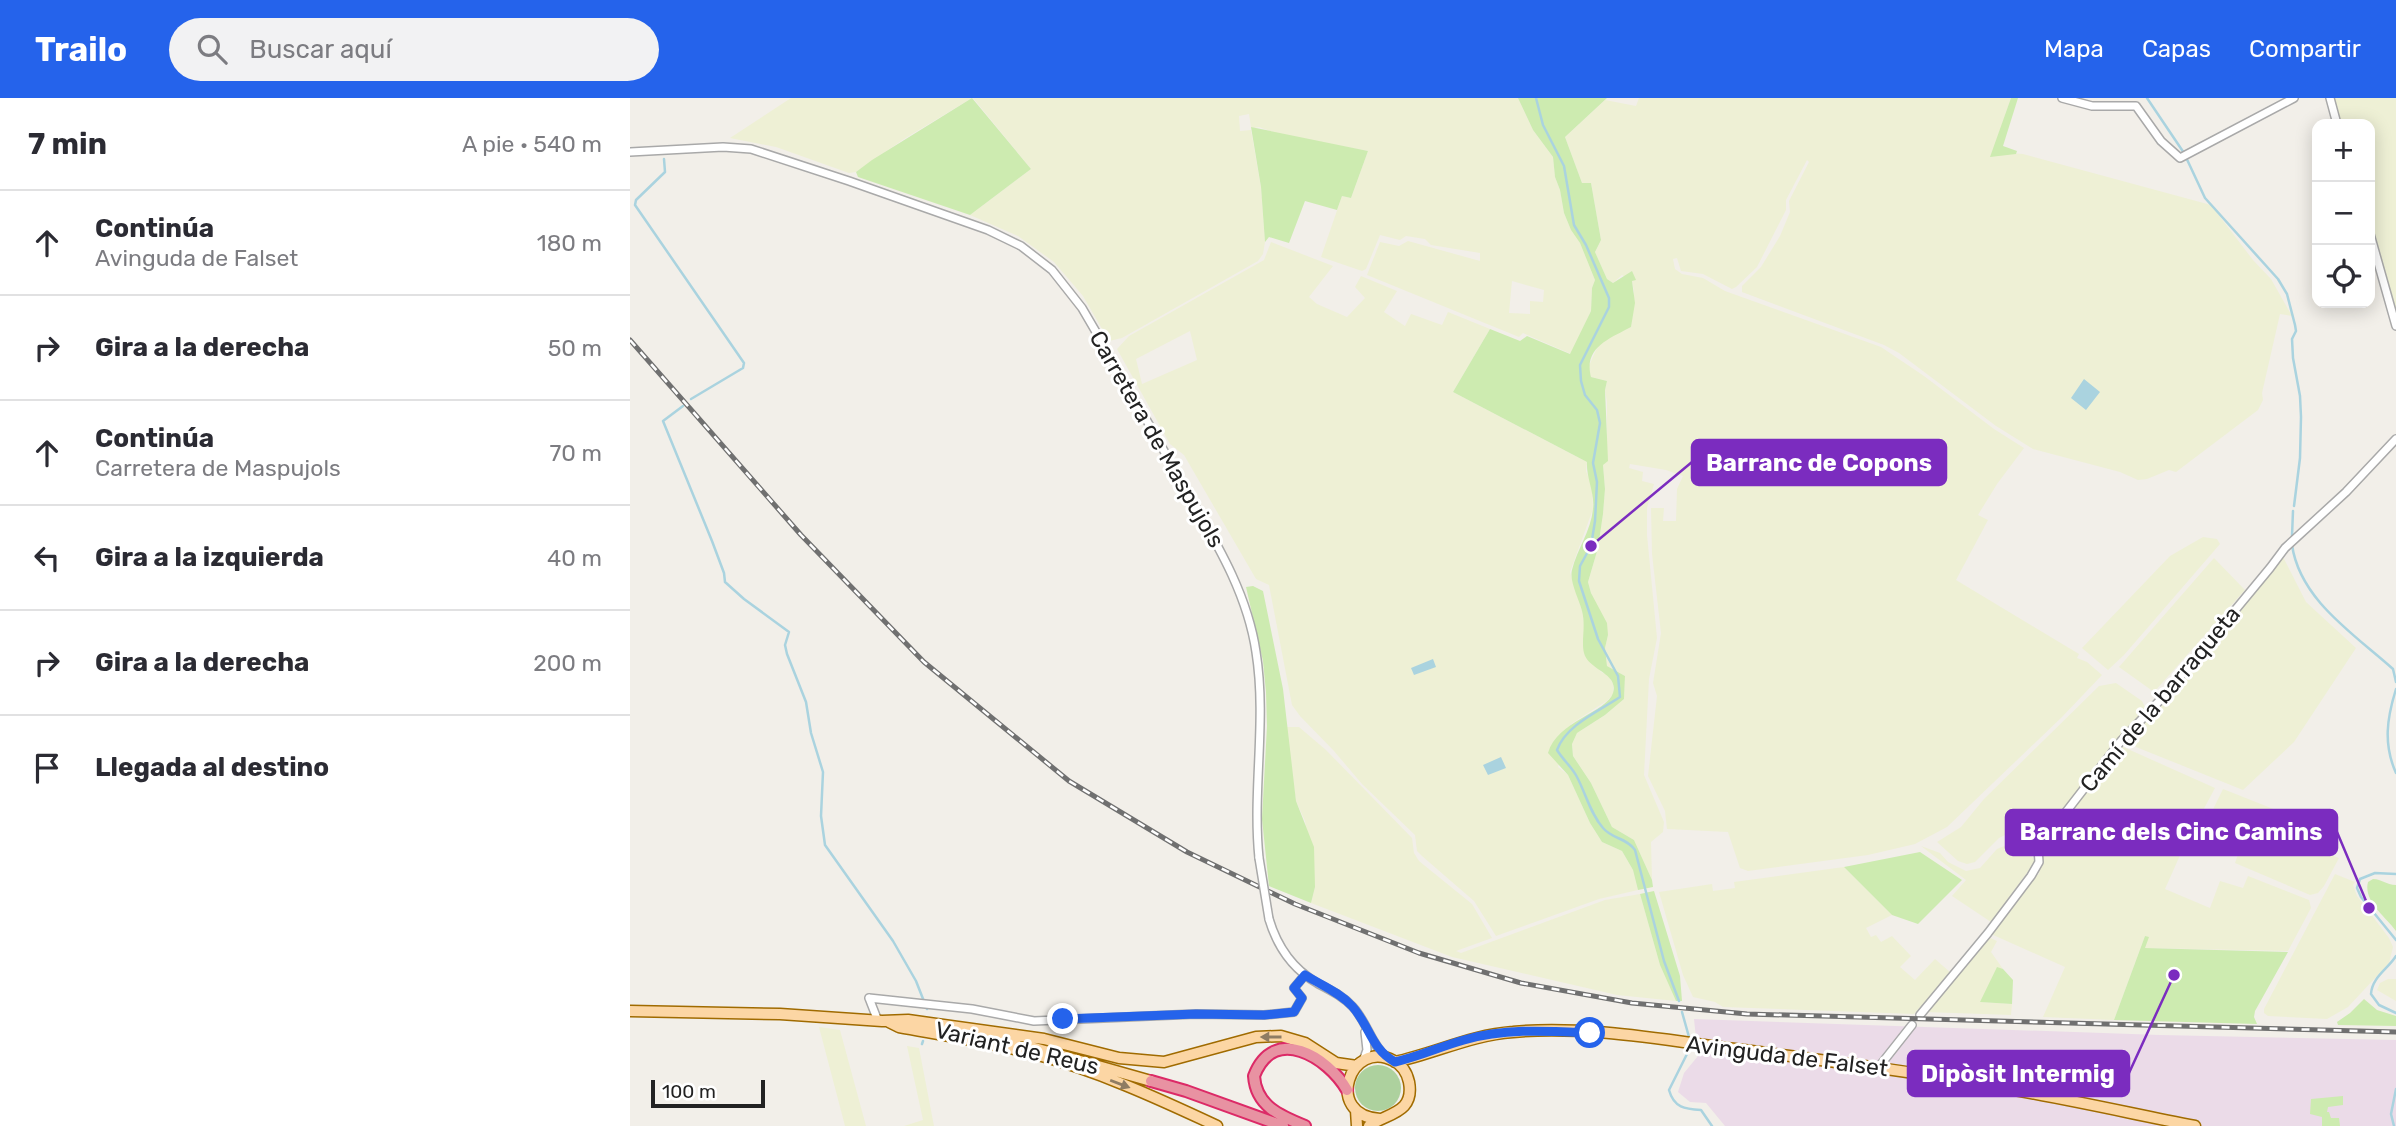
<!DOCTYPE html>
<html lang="es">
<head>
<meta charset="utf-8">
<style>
  :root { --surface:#fff; --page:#f2f2f3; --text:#2b2b33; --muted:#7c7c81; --line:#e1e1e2; --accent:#2563eb }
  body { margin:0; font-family:Rubik,sans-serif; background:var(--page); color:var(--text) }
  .controls { position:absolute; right:21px; top:21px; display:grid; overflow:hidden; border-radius:14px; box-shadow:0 4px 18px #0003 }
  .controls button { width:63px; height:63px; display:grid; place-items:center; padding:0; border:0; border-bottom:2px solid var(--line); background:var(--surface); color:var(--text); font:35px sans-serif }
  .scale { position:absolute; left:21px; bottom:18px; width:114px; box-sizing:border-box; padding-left:7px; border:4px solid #222; border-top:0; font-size:19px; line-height:24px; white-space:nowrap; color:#222; -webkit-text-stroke:5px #fff; paint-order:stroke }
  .stop { position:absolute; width:21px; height:21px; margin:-16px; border:5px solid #2563eb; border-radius:50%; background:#fff }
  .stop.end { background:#2563eb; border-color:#fff; box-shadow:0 2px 7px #0008 }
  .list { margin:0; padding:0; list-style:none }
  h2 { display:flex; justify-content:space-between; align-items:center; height:91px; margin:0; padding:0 28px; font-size:30px }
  h2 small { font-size:23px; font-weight:400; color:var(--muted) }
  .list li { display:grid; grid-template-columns:46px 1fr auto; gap:21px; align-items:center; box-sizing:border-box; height:105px; padding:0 28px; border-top:2px solid var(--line) }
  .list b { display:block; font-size:26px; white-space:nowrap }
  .list p { margin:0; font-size:23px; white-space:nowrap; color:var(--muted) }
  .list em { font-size:23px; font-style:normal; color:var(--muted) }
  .icon { flex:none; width:38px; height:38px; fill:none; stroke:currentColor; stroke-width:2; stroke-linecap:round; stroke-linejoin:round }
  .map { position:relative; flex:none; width:1766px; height:1028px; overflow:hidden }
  header { display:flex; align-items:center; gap:42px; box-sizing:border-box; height:98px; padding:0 35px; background:var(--accent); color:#fff }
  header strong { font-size:33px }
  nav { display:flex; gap:38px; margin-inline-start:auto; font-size:24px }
  .search { width:490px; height:63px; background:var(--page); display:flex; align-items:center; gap:18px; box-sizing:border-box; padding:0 24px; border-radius:38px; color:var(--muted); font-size:26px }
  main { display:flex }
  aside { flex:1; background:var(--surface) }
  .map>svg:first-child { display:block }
</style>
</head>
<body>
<header>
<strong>Trailo</strong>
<div class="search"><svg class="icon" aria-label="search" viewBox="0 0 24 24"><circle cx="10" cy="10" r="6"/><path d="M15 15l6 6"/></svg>Buscar aquí</div>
<nav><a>Mapa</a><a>Capas</a><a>Compartir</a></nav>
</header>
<main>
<aside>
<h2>7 min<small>A pie · 540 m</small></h2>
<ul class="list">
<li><svg class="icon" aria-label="ahead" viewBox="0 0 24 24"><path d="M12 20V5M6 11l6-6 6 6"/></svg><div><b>Continúa</b><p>Avinguda de Falset</p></div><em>180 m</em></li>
<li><svg class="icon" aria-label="right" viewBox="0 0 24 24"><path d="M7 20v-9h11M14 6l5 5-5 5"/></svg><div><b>Gira a la derecha</b></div><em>50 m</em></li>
<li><svg class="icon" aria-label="ahead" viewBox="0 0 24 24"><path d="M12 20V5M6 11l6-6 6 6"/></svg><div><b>Continúa</b><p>Carretera de Maspujols</p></div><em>70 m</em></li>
<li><svg class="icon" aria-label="left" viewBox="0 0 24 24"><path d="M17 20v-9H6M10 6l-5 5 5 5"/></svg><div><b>Gira a la izquierda</b></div><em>40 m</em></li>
<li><svg class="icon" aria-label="right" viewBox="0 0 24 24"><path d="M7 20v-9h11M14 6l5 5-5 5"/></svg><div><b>Gira a la derecha</b></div><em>200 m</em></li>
<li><svg class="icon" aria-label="arrive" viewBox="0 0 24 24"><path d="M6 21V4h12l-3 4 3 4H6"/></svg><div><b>Llegada al destino</b></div></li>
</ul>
</aside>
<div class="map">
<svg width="1766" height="1028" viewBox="0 0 1766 1028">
  <rect width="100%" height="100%" fill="#f2efe9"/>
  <path fill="#ebdbe8" d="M1064 921 1530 937 1766 942V1028H1095L1076 1005 1060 1004 1048 994 1054 975 1068 958Z"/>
  <path fill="#eef0d5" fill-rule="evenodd" d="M161 0H342L274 41 226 74 219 75 146 49 100 40Z
    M343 0H888L903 32 923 59 925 79 930 92 934 115 941 132 950 145 965 182 962 190 961 213 941 256 893 235 889 239 737 177 750 144 769 148 778 143 850 163V155L801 147 795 141 776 138 770 142 750 137 736 171 732 173 691 159 712 98 721 100 738 53 648 36 629 29 623 30 621 29 619 16 609 18 610 33 621 32 631 89 635 144 633 156 628 163 492 240 479 243 453 198 424 164 388 138 340 117 401 71ZM882 183 914 192 913 204 900 203V216L879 215Z
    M1009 0H1381L1361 58 1380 55 1393 56 1581 107 1623 162 1641 181 1662 218 1650 216 1632 295 1633 302 1628 312 1546 374 1539 372 1517 381 1508 382 1490 374 1403 351 1366 328 1269 255 1254 247 1112 194V188L1131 169 1150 138 1160 114 1159 103 1179 64 1177 62 1156 102V112L1127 169 1106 189 1102 191 1073 176 1051 173 1047 160 1043 161 1045 171 1052 176 1073 180 1095 193 1251 249 1294 278 1364 331 1394 350 1367 386 1348 417 1358 422 1326 482 1449 556 1447 560 1457 564 1472 577 1432 619 1317 729 1285 746 1238 757 1118 773 1110 770 1098 734 1037 731 1035 713 1018 678 1027 598 1023 585 1031 535 1022 456 1021 410H1034L1033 423H1046L1047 391 1053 378 1036 372 1000 366 999 370 1013 374 1012 383 1024 386 1017 410V437L1027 540 1019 581 1014 677 1034 724 1033 734 1021 744 1022 782 1004 742 982 729 961 685 943 658 942 645 947 635 975 617 994 601 995 578 977 568 975 550 978 537 961 495 958 484 968 450 973 416 975 391 973 367 977 342V304L975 292 977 283 961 279 958 270 966 252 974 242 1001 229 1004 193 1002 183 992 177 983 185 977 181 965 154 971 142 961 85H952L935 39 975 2 1006 8Z
    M1704 0H1766V221L1740 128V26H1710Z
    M641 144 703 168 679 199 687 206 717 219 735 200 725 189 731 178 767 193 754 214 775 228 781 216 812 227 818 214 860 231 823 294 957 364 956 373 962 388 963 411 940 474 953 516 955 534 953 548 971 574 978 577 983 586V596L978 602 941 626 928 669 938 677 960 725 972 744 992 753 1003 772 1008 792 969 801 866 838 844 803 792 758 787 753 785 737 732 686 704 653 670 618 662 607 639 487 626 481 554 357 540 346 487 251 499 238 634 162ZM560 233 567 262 512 286 506 261Z
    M1573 439 1587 441 1590 446 1494 557 1478 572 1452 550 1540 458Z
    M1652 457 1676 504 1726 550 1664 644 1613 692 1506 649 1500 640 1502 635Z
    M1584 460 1615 492 1524 594 1489 569Z
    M1486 585 1512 603 1516 611 1405 747H1397L1381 738 1375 737 1369 740 1345 764 1337 766 1328 763 1307 744 1331 729 1354 701 1469 588Z
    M656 629H669L696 652 782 740 784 755 789 763 842 806 862 840 826 853 831 855 975 802 1010 796 1030 867 1046 903 987 897 822 859 681 805 685 789 675 723 666 703Z
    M1491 648 1585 690 1555 746 1535 791 1580 810 1590 783 1613 790 1618 778 1679 802 1681 810 1658 853 1515 850V838L1484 922 1413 919 1435 869 1361 836 1403 779 1409 776 1414 746Z
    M1593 691 1676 724 1696 739 1691 753 1709 760 1694 788 1688 795 1680 797 1605 765 1608 756 1570 738Z
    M1379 746 1400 755 1405 764 1361 824 1322 798 1336 782 1291 748 1310 755 1318 764 1336 773 1350 770 1367 751Z
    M1214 769 1262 817 1236 830 1241 839 1246 837 1251 844 1262 838 1281 858 1270 869 1285 882 1305 861 1321 875 1284 916 1093 909 1085 904 1063 899 1053 877 1029 794 1082 786 1083 793 1105 790 1104 784Z
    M1705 776 1725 784 1723 787 1727 798 1759 840 1763 849 1759 865 1718 909 1697 921 1638 918 1634 915V911Z
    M1358 839 1367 843 1361 854 1373 871 1367 870 1351 904 1382 906 1381 917 1295 914Z
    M1758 881H1766V903L1747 892 1750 885Z
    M189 929 210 932 236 1028H215Z
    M277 948 289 950 304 1028H274L293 1022Z"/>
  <path fill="#cdebb0" d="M342 0 401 71 340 117 228 79 226 74 242 62Z
    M888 0H977L935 39 952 85H961L971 142 965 154 977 181 983 185 1002 173 1006 182 1002 183 1005 205 1001 229C981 240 953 249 961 279L977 283 975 292 978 363 973 367 975 391 973 416 968 450 958 484 961 495 977 525 978 537 975 550 977 568 995 578 994 601 975 617 947 635 942 646 943 658 961 685 982 729 1004 742 1022 782 1023 789 1008 792 1003 772 992 753 972 744 960 725 938 677 918 655C927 623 977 614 983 595 989 575 958 572 954 555 951 543 956 528 952 513 949 501 939 483 942 472 947 451 961 433 963 411 965 395 956 380 957 364L823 294 860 231 890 243 897 238 940 256 961 213 962 190 965 182 950 145 941 132 934 115 930 92 925 79 923 59 903 32Z
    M1381 0H1388L1373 48 1387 53 1386 56 1360 59Z
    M621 29 738 53 721 100 712 98 707 112 675 103 659 145 639 139 635 144 631 89Z
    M623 488 633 493 653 591 666 703 684 749 685 789 681 805 639 788 632 721 637 628 636 594 633 563 616 489Z
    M1290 754 1332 782 1288 826 1262 817 1214 769Z
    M1743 781C1752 781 1756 787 1766 787V833C1755 818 1733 803 1738 784Z
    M1024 793 1050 878 1052 903H1046L1030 867 1010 796Z
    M1515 838 1519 839 1515 850 1658 854 1625 913 1624 919 1627 926 1484 922Z
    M1367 869 1373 871 1383 882 1382 906 1350 904Z
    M1734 901 1747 912 1766 918V928L1708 927 1707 924 1720 915Z
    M1713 998V1007L1698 1009 1697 1014H1699L1701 1020H1709L1710 1028H1692V1019L1680 1016 1681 1001Z"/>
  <path fill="#add19e" d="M725 990a23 23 0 1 1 46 0a23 23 0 1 1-46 0Z"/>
  <path fill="#aad3df" d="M1454 281 1470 294 1456 312 1441 300Z
    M803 561 806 569 784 577 781 570Z
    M871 659 876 670 858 677 853 667Z"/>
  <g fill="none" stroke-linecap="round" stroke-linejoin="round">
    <path stroke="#aad3df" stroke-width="2.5" d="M906 0 913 27 934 68 944 127 956 147 979 200V209L950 267 951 283 955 297 967 312 970 325 963 365 967 384 965 423 961 448 950 468 949 483 968 541 988 578 990 599C969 613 936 627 927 652 933 662 942 669 947 679 956 696 960 715 973 730 982 741 997 740 1005 752L1034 863 1049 903
      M1517 0 1554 55 1575 100 1648 181 1657 196 1665 227 1666 233 1662 241 1663 260 1670 298 1671 319 1670 360 1664 408
      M34 61 35 74 6 102 5 107 114 265 113 270 61 301
      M53 308 33 323 82 443 94 475 95 484 114 501 159 534 155 547 157 556 176 604 181 635 193 674 191 718 195 747 263 843 286 883 297 911
      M1662 438 1663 413
      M1662 447C1670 502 1724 536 1763 571L1766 584
      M1766 591C1757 620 1753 646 1766 675
      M1766 776 1745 775 1730 781 1727 790 1731 799 1766 842
      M1766 858C1758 871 1742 879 1741 896L1749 907 1766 915
      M1052 914 1059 939
      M292 946 293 943
      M1058 954 1039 992C1044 1010 1055 1011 1071 1012L1082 1028
      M1764 1028 1761 1016 1766 991"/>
    <g stroke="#a9a9a9" stroke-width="10">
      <path id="minor" d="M1432 0 1462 8H1506L1531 43 1550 60 1664 0
        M1700 0 1707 26
        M0 54 93 49 121 51 219 83 358 132 391 148 422 172 452 210C486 268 519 326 552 385 582 438 617 492 626 554 637 623 622 691 629 760
        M1740 136 1766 228
        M639 821C647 848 663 871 687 885 700 892 713 898 723 909 737 924 741 946 756 959
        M239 900 342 911 404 923 566 916 634 917 664 914 672 900 664 890 675 877
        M239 900 248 923
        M1290 917 1358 835 1401 778 1409 764 1408 750 1491 643 1534 598 1640 470 1655 450 1716 394 1766 341
        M733 963 737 952 735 934
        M1248 970 1282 927"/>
    </g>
    <g stroke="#a06b00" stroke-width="13">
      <path id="major" d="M0 913 150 916 252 923 278 922 414 941 489 960 534 964 626 939 651 938 675 945 706 965 727 968
        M259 924 269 929C313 937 358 944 401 955 466 972 527 1000 587 1028
        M350 937 386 946
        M401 949 521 983
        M765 964C806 955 841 937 883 934 953 927 1035 942 1105 951 1192 962 1280 973 1367 989 1433 1000 1499 1015 1565 1028
        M726 1012 727 1028
        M739 1028C756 1015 785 1016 779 984 777 975 772 967 764 963 720 939 693 1018 750 1021"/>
    </g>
    <g stroke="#dc2a67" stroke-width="14">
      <path id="highway" d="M521 983 556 993 653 1028
        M675 1028C650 1018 626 1008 624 978 644 926 698 959 717 992"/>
    </g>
    <use href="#minor" stroke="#fff" stroke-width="7"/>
    <use href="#major" stroke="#fcd6a4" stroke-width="10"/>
    <use href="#highway" stroke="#e892a2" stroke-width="10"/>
    <g stroke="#707070" stroke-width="5">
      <path id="rail" d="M0 242 171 437 294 564 439 683 557 754 665 806 789 855 891 885 1002 905 1117 916 1766 934"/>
    </g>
    <use href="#rail" stroke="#fff" stroke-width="2.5" stroke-dasharray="8" stroke-linecap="butt"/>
    <g stroke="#a9a9a9" stroke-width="10" stroke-linecap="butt">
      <path id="minor-bridge" d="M629 760 639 821"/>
    </g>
    <use href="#minor-bridge" stroke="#fff" stroke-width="7"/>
  </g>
  <defs><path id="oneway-solid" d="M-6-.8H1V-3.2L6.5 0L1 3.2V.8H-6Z" transform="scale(1.75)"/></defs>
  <g fill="#8f7c63">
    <use href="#oneway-solid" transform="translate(641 939) rotate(180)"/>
    <use href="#oneway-solid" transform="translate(490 986) rotate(21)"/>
  </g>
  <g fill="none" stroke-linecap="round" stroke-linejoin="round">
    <path stroke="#2563eb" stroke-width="9" d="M433 921 566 916 634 917 664 914 672 900 664 890 675 877C691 887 709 894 722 908 740 928 741 951 765 964 791 958 809 949 834 942 875 930 918 933 960 935"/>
  </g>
  <g text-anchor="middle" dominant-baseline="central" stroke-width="6" stroke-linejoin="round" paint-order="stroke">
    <g font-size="23" fill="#222" stroke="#fff">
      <text transform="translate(527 341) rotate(60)">Carretera de Maspujols</text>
      <text transform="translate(1530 601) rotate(-50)">Camí de la barraqueta</text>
      <text transform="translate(387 950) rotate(13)">Variant de Reus</text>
      <text transform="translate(1157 958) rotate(7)">Avinguda de Falset</text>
    </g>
  </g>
  <path fill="none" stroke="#7b2cbf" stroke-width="2.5" d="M961 448L1062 364M1739 810L1707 734M1544 877L1499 975"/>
  <g fill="#7b2cbf" stroke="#fff" stroke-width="2.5">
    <circle cx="961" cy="448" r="7"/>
    <circle cx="1739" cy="810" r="7"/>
    <circle cx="1544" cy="877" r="7"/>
  </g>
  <g fill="#7b2cbf" stroke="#7b2cbf" stroke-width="2.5">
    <rect x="1062" y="342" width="254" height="45" rx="7"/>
    <rect x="1376" y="712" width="331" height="45" rx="7"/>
    <rect x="1278" y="953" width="221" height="45" rx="7"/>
  </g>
  <g font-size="24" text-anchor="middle" font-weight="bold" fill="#fff">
    <text x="1189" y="373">Barranc de Copons</text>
    <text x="1541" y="742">Barranc dels Cinc Camins</text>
    <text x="1388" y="984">Dipòsit Intermig</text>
  </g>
</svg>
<div class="controls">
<button>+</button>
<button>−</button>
<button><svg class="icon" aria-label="locate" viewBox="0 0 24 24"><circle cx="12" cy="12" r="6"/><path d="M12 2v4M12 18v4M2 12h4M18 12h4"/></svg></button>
</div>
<div class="scale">100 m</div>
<div class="stop" style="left:960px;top:935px"></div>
<div class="stop end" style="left:433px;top:921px"></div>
</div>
</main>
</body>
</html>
